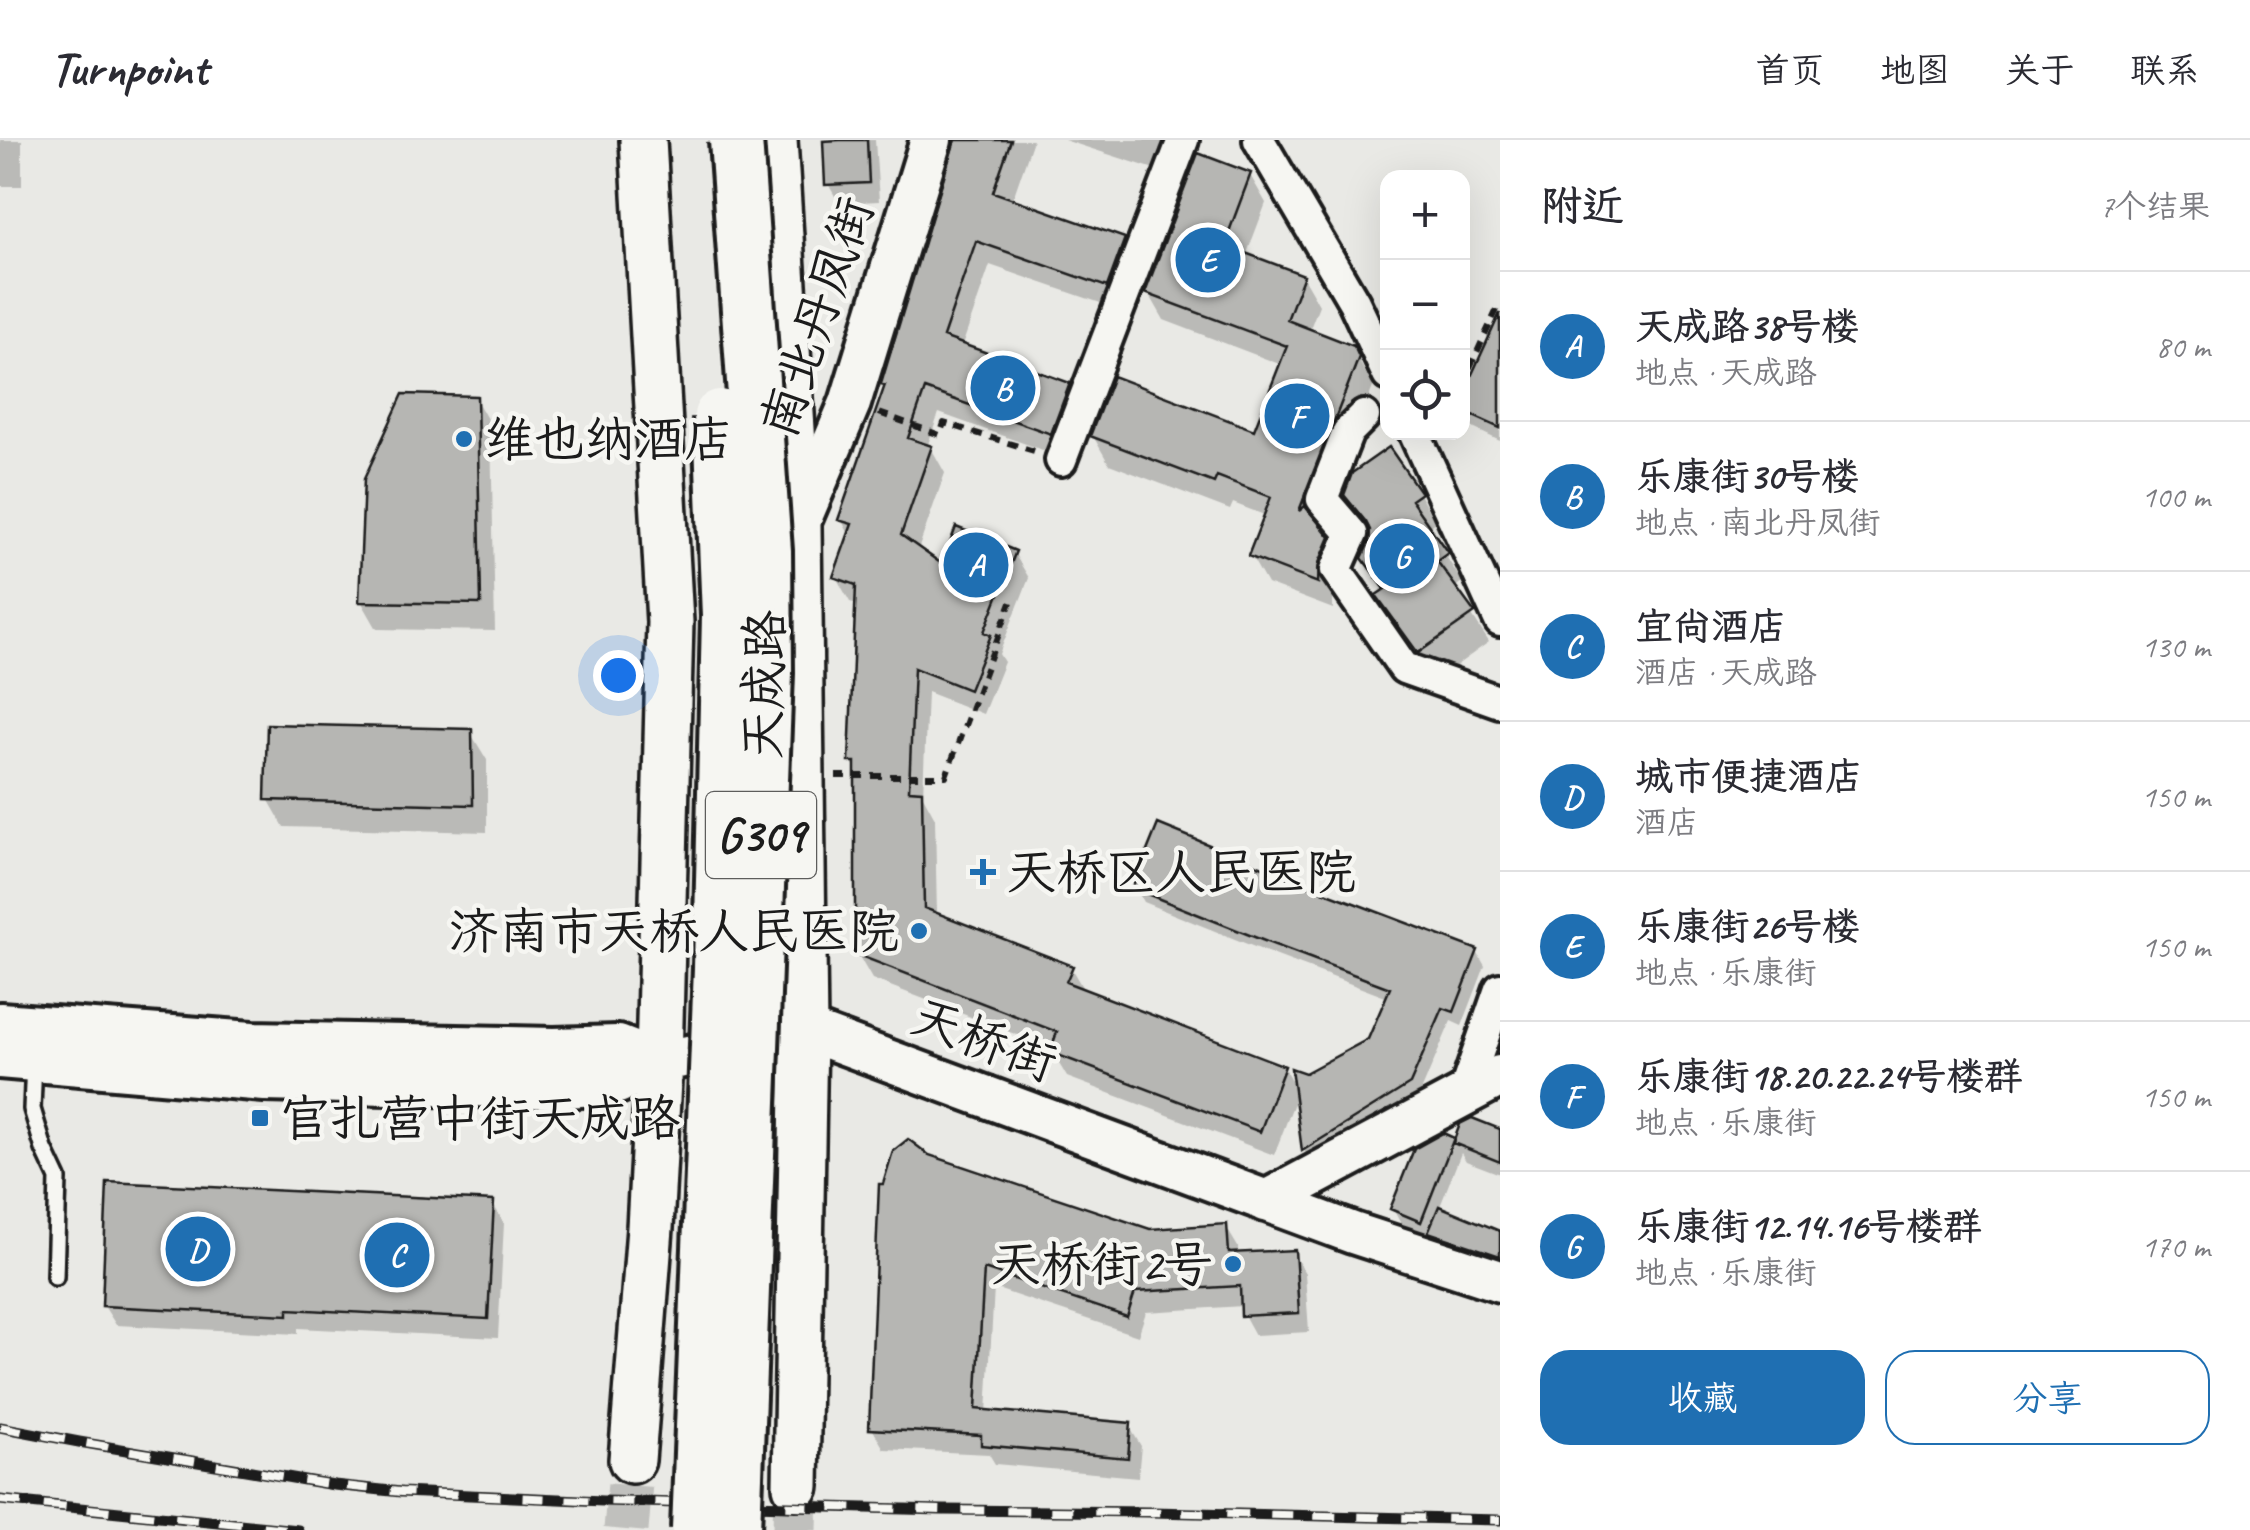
<!DOCTYPE html>
<html lang="zh">
<head>
<meta charset="utf-8">
<style>
  :root { --surface:#fff; --page:#f2f2f3; --text:#2b2b33; --muted:#7c7c81; --line:#e1e1e2; --accent:#1f6fb2 }
  body { margin:0; font-family:Caveat,"LXGW WenKai TC",sans-serif; background:var(--page); color:var(--text) }
  .controls { position:absolute; right:30px; top:30px; display:grid; overflow:hidden; border-radius:20px; box-shadow:0 10px 40px #0002 }
  .controls button { width:90px; height:90px; display:grid; place-items:center; padding:0; border:0; border-bottom:2px solid var(--line); background:var(--surface); color:var(--text); font:50px sans-serif }
  .you { position:absolute; left:618px; top:535px; width:35px; height:35px; margin:-25px; border:8px solid #fff; border-radius:50%; background:#1a73e8; box-shadow:0 0 0 15px #1a73e833 }
  .badge { display:grid; place-items:center; width:65px; height:65px; border-radius:50%; background:var(--accent); color:#fff; font-size:32px; font-weight:700 }
  .pin { position:absolute; translate:-50% -50%; border:5px solid #fff; box-shadow:0 2px 10px #0006 }
  .list { margin:0; padding:0; list-style:none }
  h2 { display:flex; justify-content:space-between; align-items:center; height:130px; margin:0; padding:0 40px; font-size:42px }
  h2 small { font-size:32px; font-weight:400; color:var(--muted) }
  .list li { display:grid; grid-template-columns:65px 1fr auto; gap:30px; align-items:center; box-sizing:border-box; height:150px; padding:0 40px; border-top:2px solid var(--line) }
  .list b { display:block; font-size:38px; white-space:nowrap }
  .list p { margin:0; font-size:32px; white-space:nowrap; color:var(--muted) }
  .list em { font-size:32px; font-style:normal; color:var(--muted) }
  .actions { display:flex; gap:20px; padding:30px 40px }
  .actions a { flex:1; padding:22px 0; border:2px solid var(--accent); border-radius:30px; text-align:center; font-size:35px; color:var(--accent) }
  .actions .main { background:var(--accent); color:#fff }
  .icon { flex:none; width:55px; height:55px; fill:none; stroke:currentColor; stroke-width:2; stroke-linecap:round; stroke-linejoin:round }
  .map { position:relative; flex:none; width:1500px; height:1390px; overflow:hidden }
  header { display:flex; align-items:center; gap:60px; box-sizing:border-box; height:140px; padding:0 50px; background:var(--surface); border-bottom:2px solid var(--line) }
  header strong { font-size:48px }
  nav { display:flex; gap:55px; margin-inline-start:auto; font-size:35px }
  main { display:flex }
  aside { flex:1; background:var(--surface) }
  .map>svg:first-child { display:block }
</style>
</head>
<body>
<header>
<strong>Turnpoint</strong>
<nav><a>首页</a><a>地图</a><a>关于</a><a>联系</a></nav>
</header>
<main>
<div class="map">
<svg width="1500" height="1390" viewBox="0 0 1500 1390">
  <rect width="100%" height="100%" fill="#e9e9e5"/>
  <filter id="ink" filterUnits="userSpaceOnUse"><feTurbulence type="fractalNoise" baseFrequency=".01" numOctaves="2"/><feDisplacementMap in="SourceGraphic" scale="20" xChannelSelector="R" yChannelSelector="G"/><feConvolveMatrix kernelMatrix="1 2 1 2 8 2 1 2 1" color-interpolation-filters="sRGB"/></filter>
  <g filter="url(#ink)">
    <path fill="#0003" d="M0 0H22V46H0Z
      M845 0H875L879 61 839 63 828 44Z
      M958 0H1033L1012 61 1124 100 1138 125 1121 170 990 125 962 206 1069 245 1083 270 1065 318 939 273 927 307 931 308 945 333 918 410 943 427 1014 413 1029 438 999 514 1004 522 983 574 927 552 923 656 935 678 937 776 1071 828 1085 852 1284 928 1297 950 1305 936 1370 901 1388 858 1277 816 1143 762 1135 747 1311 749 1477 812 1485 826 1462 886 1451 881 1418 959 1312 1024 1304 1010 1297 955 1274 1015 1067 937 1052 912 1054 909 872 839 857 813 858 632 851 621 858 464 850 462 836 437 850 396 841 379 886 249 883 244Z
      M1064 0H1188L1173 35Z
      M1250 35 1266 63 1246 116 1303 137 1319 165 1309 191 1352 208 1373 247 1319 387 1344 427 1333 453V469L1267 444 1251 416 1267 376 1233 363 1230 370 1109 324 1093 296 1255 294 1282 225 1164 180 1148 152Z
      M1388 136V162L1380 149Z
      M1500 204V301L1471 287 1462 273V262Z
      M475 258 491 286 495 491 377 489 361 461Z
      M1419 354 1435 382 1428 387 1462 442 1454 448 1489 502 1436 540 1395 483 1379 456 1385 452 1365 418 1372 395 1363 384 1346 355Z
      M470 592 487 620V692L284 687 268 659Z
      M1462 986 1500 992V1034L1466 1021 1461 1013 1439 1069 1500 1094V1130L1441 1110 1430 1092 1429 1095 1401 1084 1393 1069 1452 1000 1455 1005Z
      M928 1017 1150 1091 1226 1087 1238 1107V1115L1293 1113 1305 1133 1309 1192 1255 1195 1244 1175 1243 1166 1146 1172 1138 1196 994 1148 987 1273 1129 1286 1141 1306 1138 1337 995 1324 989 1314 884 1309 872 1288Z
      M493 1064 504 1083 498 1198 298 1188V1194L116 1185 104 1166Z"/>
    <path fill="#b6b6b3" stroke="#1c1c1c" stroke-width="2.5" d="M840 0H867L869 43 825 45 823 1Z
      M955 0H1011L993 52 1125 98 1107 147 976 101 943 197 1070 243 1051 294 925 249 908 298 932 306 901 395 942 424 956 387 1016 411 984 492 991 495 969 550 914 528 909 650 922 651 924 768 1073 826 1066 842 1285 926 1260 992 1050 912 1057 892 855 814V622H849L856 445 833 437 852 384 838 380 885 245 881 244Z
      M1198 13 1251 33 1224 105 1304 135 1287 180 1354 206 1359 217 1299 371 1305 366 1330 397 1319 423 1318 443 1248 416 1271 357 1217 336 1214 343 1090 296 1113 236 1254 290 1287 206 1145 153Z
      M1500 173V288L1462 271V256Z
      M403 254 477 256 481 464 359 462 364 339Z
      M1389 307 1421 353 1411 360 1448 413 1437 421 1475 473 1418 513 1376 455 1385 449 1362 418 1369 402 1370 390 1366 382 1344 355 1352 333Z
      M267 584 472 589 473 665 265 660Z
      M1158 684 1312 747 1478 810 1454 872 1443 868 1410 944 1302 1011 1291 928 1305 933 1368 899 1390 848 1267 802 1132 748Z
      M1472 978 1500 989V1022L1453 1003 1460 984Z
      M1443 993 1454 998 1421 1082 1390 1069 1414 1009Z
      M908 999 929 1015 1150 1089 1227 1084 1229 1113 1295 1110 1299 1173 1241 1176 1240 1146 1135 1152 1127 1177 984 1129 976 1269 1131 1283 1128 1318 981 1305V1295L869 1289 879 1044H883L893 1011Z
      M107 1042 494 1061 488 1179 288 1169V1175L102 1166Z
      M1439 1066 1500 1091V1116L1428 1092Z"/>
    <g fill="none" stroke-linecap="round" stroke-linejoin="round">
      <path stroke="#c0c0bd" stroke-width="45" stroke-dasharray="45 22" stroke-linecap="butt" d="M626 1390 632 1320
        M795 1390 796 1346"/>
      <g stroke="#1c1c1c" stroke-width="22">
        <path id="lane" d="M34 921 32 969 44 1009 58 1039 55 1137"/>
      </g>
      <g stroke="#1c1c1c" stroke-width="38">
        <path id="street" d="M1259 0 1354 162 1388 235
          M1364 276 1348 292 1322 359 1352 394 1336 430 1404 528 1500 562
          M1414 292 1500 481
          M1061 320 1183 0
          M1463 956 1500 849"/>
      </g>
      <g stroke="#1c1c1c" stroke-width="48">
        <path id="secondary" d="M798 386 850 263 931 0
          M0 883 252 902 554 908 618 906 659 922
          M0 918 265 941 555 948 618 943 659 922 804 892 820 895 1353 1093 1500 1141
          M1266 1061 1500 936"/>
      </g>
      <g stroke="#1c1c1c" stroke-width="52">
        <path id="primary" d="M774 0 798 386 804 892 796 1346
          M632 1320 650 1088 659 922 670 482 643 0"/>
      </g>
      <path stroke="#1c1c1c" stroke-width="6" stroke-dasharray="10 8" stroke-linecap="butt" d="M1462 244 1500 163
        M879 273 940 295 944 283 1034 311
        M836 636H946L1011 462"/>
      <use href="#lane" stroke="#f6f6f2" stroke-width="15"/>
      <use href="#street" stroke="#f6f6f2" stroke-width="30"/>
      <use href="#secondary" stroke="#f6f6f2" stroke-width="40"/>
      <use href="#primary" stroke="#f6f6f2" stroke-width="45"/>
      <g stroke="#1c1c1c" stroke-width="11">
        <path id="rail" d="M0 1287 79 1302 334 1345 401 1352 603 1361 942 1370 1151 1372 1500 1380
          M0 1360 298 1390"/>
      </g>
      <use href="#rail" stroke="#f6f6f2" stroke-width="8" stroke-dasharray="22" stroke-linecap="butt"/>
      <g stroke="#1c1c1c" stroke-width="60" stroke-linecap="butt">
        <path id="highway-bridge" d="M698 1390 720 828 728 476 720 276
          M734 1390 766 533 765 411 736 0"/>
      </g>
      <use href="#highway-bridge" stroke="#f6f6f2" stroke-width="52"/>
    </g>
  </g>
  <g fill="#1f6fb2" stroke="#f6f6f2" stroke-width="4">
    <circle cx="464" cy="299" r="10"/>
    <path d="M978 717h10v10h10v10h-10v10h-10v-10h-10v-10h10z"/>
    <circle cx="919" cy="791" r="10"/>
    <rect x="250" y="968" width="20" height="20" rx="5"/>
    <circle cx="1233" cy="1124" r="10"/>
  </g>
  <g text-anchor="middle" dominant-baseline="central" stroke-width="9" stroke-linejoin="round" paint-order="stroke">
    <rect fill="#f6f6f2" stroke="#5d5d5c" stroke-width="2.5" x="706" y="652" width="110" height="86" rx="8"/>
    <g font-size="48" font-weight="bold" fill="#1c1c1c">
      <text x="761" y="695">G309</text>
    </g>
    <g font-size="50" fill="#1c1c1c" stroke="#f6f6f2">
      <text transform="translate(817 177) rotate(-71)">南北丹凤街</text>
      <text transform="translate(764 545) rotate(-89)">天成路</text>
      <text transform="translate(984 900) rotate(20)">天桥街</text>
    </g>
    <g font-size="50" fill="#1c1c1c" stroke="#f6f6f2" text-anchor="start">
      <text x="484" y="299">维也纳酒店</text>
      <text x="1006" y="732">天桥区人民医院</text>
      <text x="899" y="791" text-anchor="end">济南市天桥人民医院</text>
      <text x="280" y="978">官扎营中街天成路</text>
      <text x="1213" y="1124" text-anchor="end">天桥街2号</text>
    </g>
  </g>
</svg>
<div class="controls">
<button>+</button>
<button>−</button>
<button><svg class="icon" aria-label="locate" viewBox="0 0 24 24"><circle cx="12" cy="12" r="6"/><path d="M12 2v4M12 18v4M2 12h4M18 12h4"/></svg></button>
</div>
<div class="you"></div>
<div class="pin badge" style="left:976px;top:425px">A</div>
<div class="pin badge" style="left:1003px;top:248px">B</div>
<div class="pin badge" style="left:397px;top:1115px">C</div>
<div class="pin badge" style="left:198px;top:1109px">D</div>
<div class="pin badge" style="left:1208px;top:120px">E</div>
<div class="pin badge" style="left:1297px;top:276px">F</div>
<div class="pin badge" style="left:1402px;top:416px">G</div>
</div>
<aside>
<h2>附近<small>7个结果</small></h2>
<ul class="list">
<li><span class="badge">A</span><div><b>天成路38号楼</b><p>地点 · 天成路</p></div><em>80 m</em></li>
<li><span class="badge">B</span><div><b>乐康街30号楼</b><p>地点 · 南北丹凤街</p></div><em>100 m</em></li>
<li><span class="badge">C</span><div><b>宜尚酒店</b><p>酒店 · 天成路</p></div><em>130 m</em></li>
<li><span class="badge">D</span><div><b>城市便捷酒店</b><p>酒店</p></div><em>150 m</em></li>
<li><span class="badge">E</span><div><b>乐康街26号楼</b><p>地点 · 乐康街</p></div><em>150 m</em></li>
<li><span class="badge">F</span><div><b>乐康街18.20.22.24号楼群</b><p>地点 · 乐康街</p></div><em>150 m</em></li>
<li><span class="badge">G</span><div><b>乐康街12.14.16号楼群</b><p>地点 · 乐康街</p></div><em>170 m</em></li>
</ul>
<div class="actions"><a class="main">收藏</a><a>分享</a></div>
</aside>
</main>
</body>
</html>
